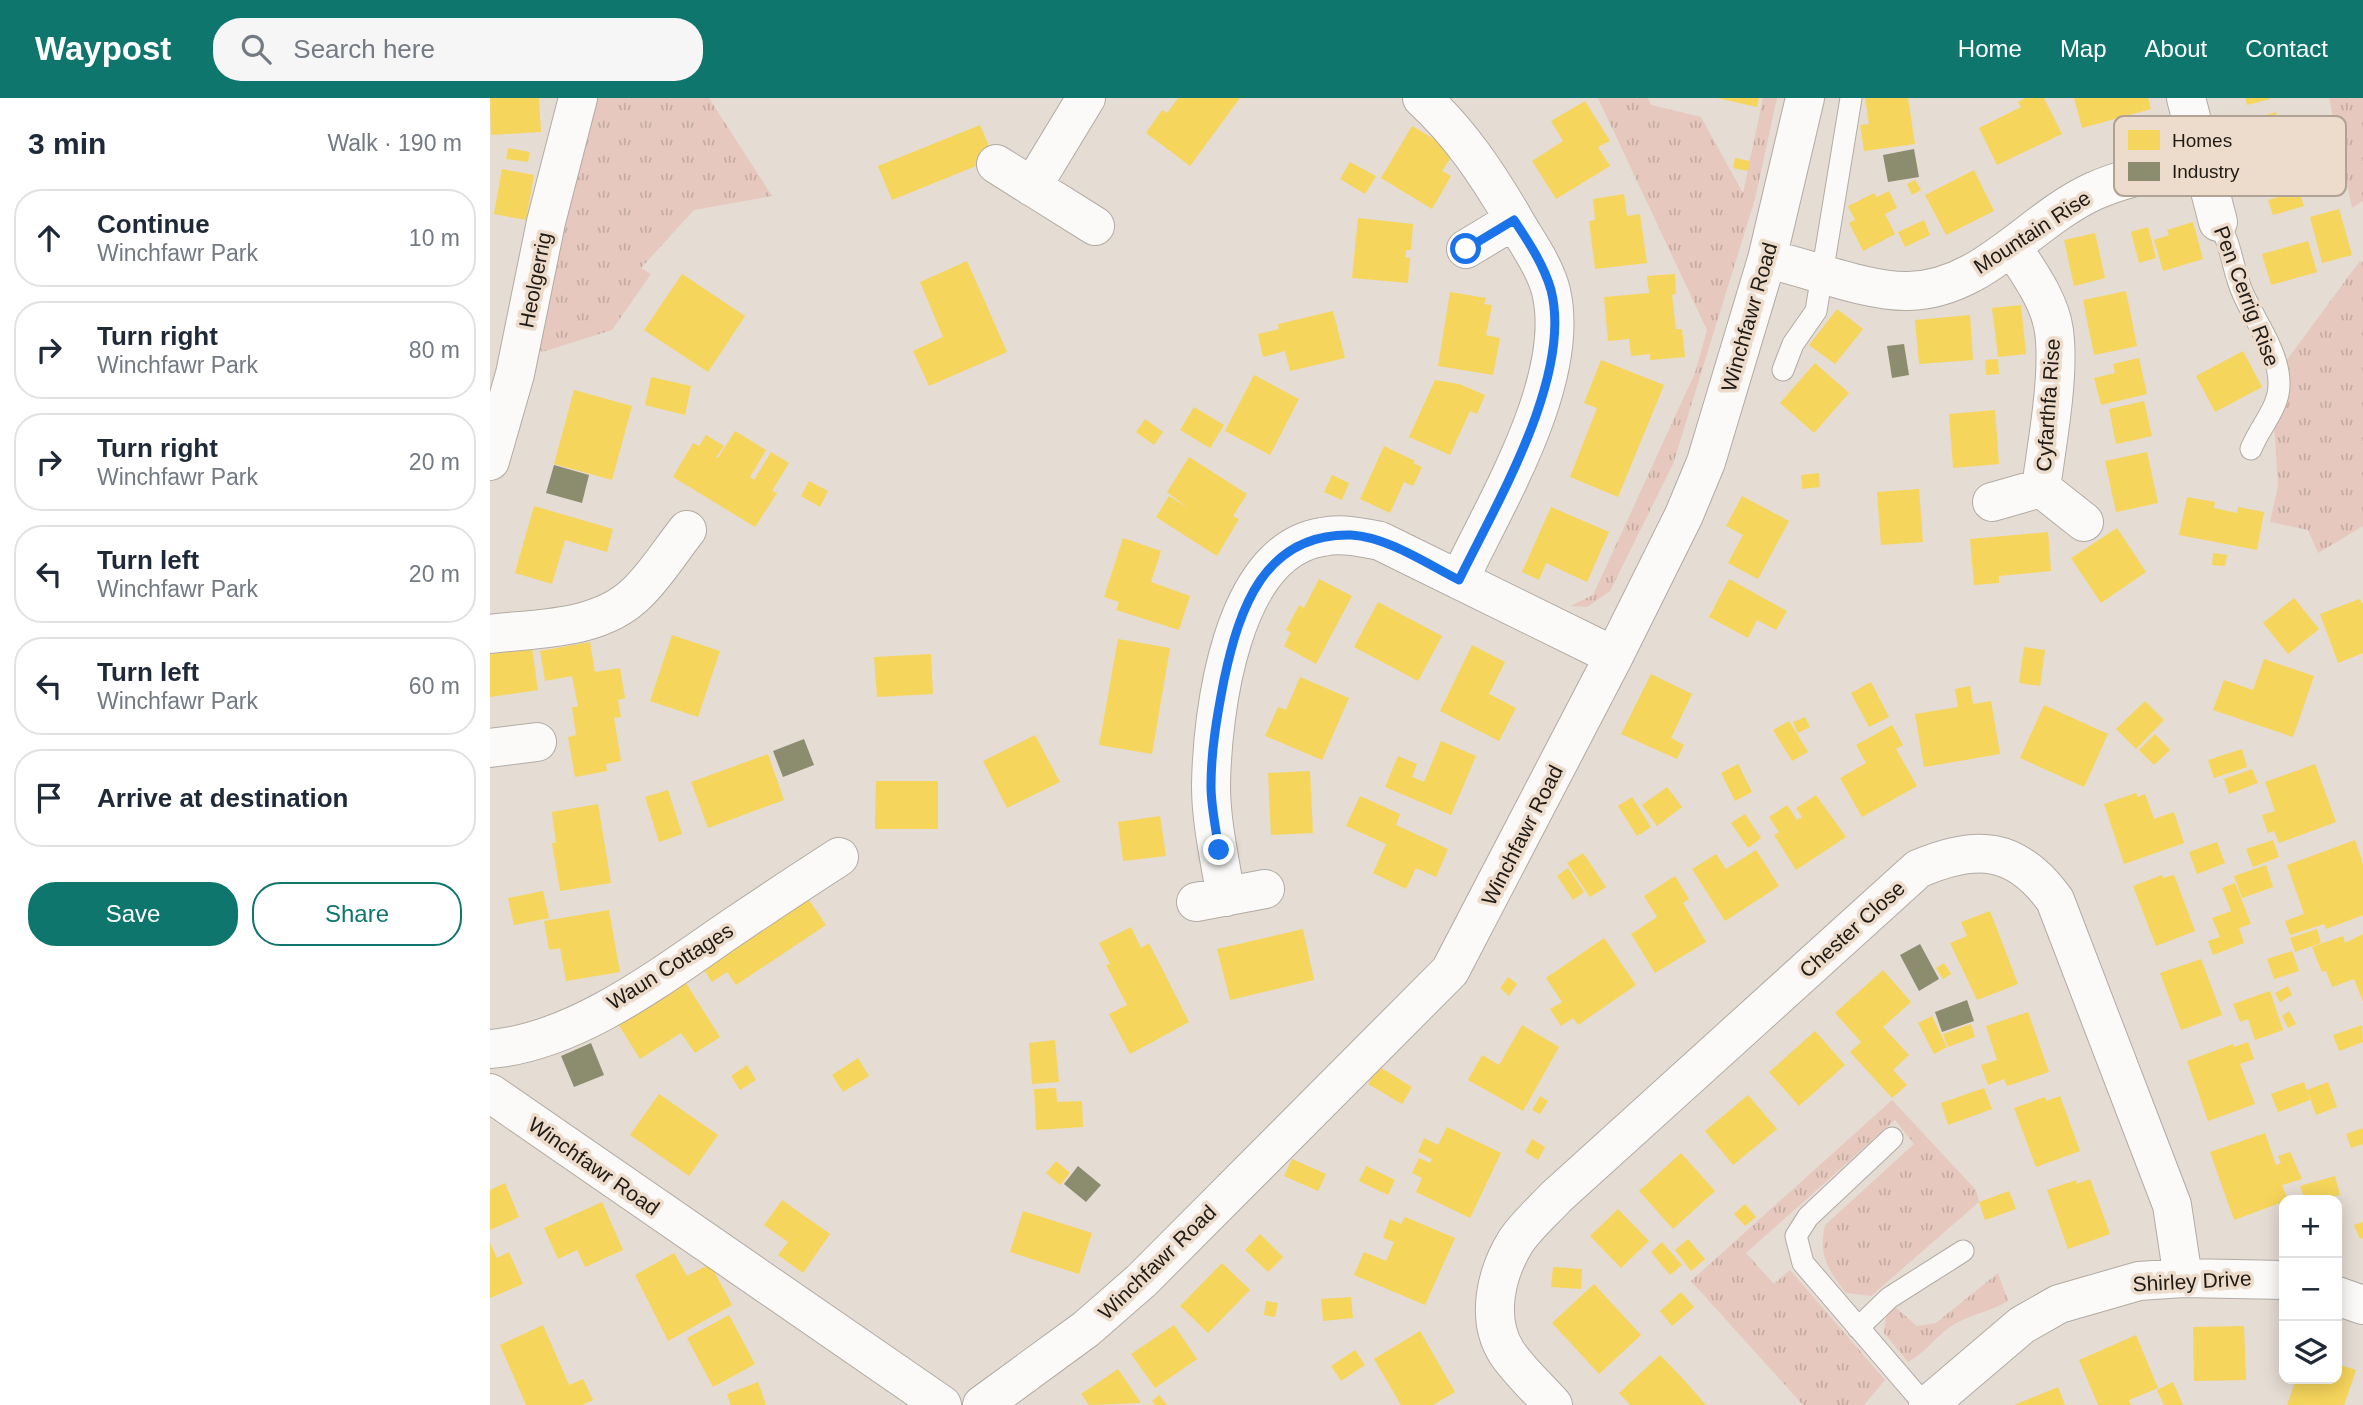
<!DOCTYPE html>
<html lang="en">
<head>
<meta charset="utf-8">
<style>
  :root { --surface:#fff; --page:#f6f6f7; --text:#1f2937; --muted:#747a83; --line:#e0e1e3; --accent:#0f766e }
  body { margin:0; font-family:Helvetica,sans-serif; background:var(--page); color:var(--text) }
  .controls { position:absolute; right:21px; bottom:21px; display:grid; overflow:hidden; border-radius:14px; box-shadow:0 4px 18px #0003 }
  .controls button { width:63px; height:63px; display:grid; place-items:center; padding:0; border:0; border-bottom:2px solid var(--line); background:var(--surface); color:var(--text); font:35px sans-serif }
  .stop { position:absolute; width:21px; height:21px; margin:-16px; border:5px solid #1a73e8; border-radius:50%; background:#fff }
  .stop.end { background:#1a73e8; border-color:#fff; box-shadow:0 2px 7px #0008 }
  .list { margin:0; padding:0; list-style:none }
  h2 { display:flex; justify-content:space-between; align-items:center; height:91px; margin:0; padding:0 28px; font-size:30px }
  h2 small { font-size:23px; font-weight:400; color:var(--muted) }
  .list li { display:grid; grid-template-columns:46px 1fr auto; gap:21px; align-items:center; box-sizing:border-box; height:98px; margin:0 14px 14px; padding:0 14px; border:2px solid var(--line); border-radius:28px }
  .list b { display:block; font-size:26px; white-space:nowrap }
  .list p { margin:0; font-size:23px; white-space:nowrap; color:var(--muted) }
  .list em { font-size:23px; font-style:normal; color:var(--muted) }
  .actions { display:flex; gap:14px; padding:21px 28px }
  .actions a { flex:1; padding:16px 0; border:2px solid var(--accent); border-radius:28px; text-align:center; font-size:24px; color:var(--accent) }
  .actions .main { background:var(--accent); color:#fff }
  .icon { flex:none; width:38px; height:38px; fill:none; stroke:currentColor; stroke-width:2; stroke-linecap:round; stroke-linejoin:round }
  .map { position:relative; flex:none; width:1873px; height:1307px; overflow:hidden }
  header { display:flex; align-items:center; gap:42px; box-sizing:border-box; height:98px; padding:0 35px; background:var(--accent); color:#fff }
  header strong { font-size:33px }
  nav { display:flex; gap:38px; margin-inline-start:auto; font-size:24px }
  .search { width:490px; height:63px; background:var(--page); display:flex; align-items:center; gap:18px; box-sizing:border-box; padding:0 24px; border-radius:28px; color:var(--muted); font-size:26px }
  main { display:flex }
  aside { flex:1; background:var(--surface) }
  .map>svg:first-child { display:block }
</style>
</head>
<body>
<header>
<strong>Waypost</strong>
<div class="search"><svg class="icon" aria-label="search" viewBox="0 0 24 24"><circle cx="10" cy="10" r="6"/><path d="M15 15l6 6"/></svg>Search here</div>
<nav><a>Home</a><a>Map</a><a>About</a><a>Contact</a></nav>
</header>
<main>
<aside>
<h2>3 min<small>Walk · 190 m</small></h2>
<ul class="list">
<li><svg class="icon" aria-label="ahead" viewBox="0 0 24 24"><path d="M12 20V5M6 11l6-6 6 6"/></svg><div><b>Continue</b><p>Winchfawr Park</p></div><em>10 m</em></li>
<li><svg class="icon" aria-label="right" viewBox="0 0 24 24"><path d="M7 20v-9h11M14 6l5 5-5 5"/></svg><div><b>Turn right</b><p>Winchfawr Park</p></div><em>80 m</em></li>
<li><svg class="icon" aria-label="right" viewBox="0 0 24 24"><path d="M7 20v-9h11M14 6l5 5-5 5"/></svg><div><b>Turn right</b><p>Winchfawr Park</p></div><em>20 m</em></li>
<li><svg class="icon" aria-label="left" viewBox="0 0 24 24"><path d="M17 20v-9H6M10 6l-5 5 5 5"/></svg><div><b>Turn left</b><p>Winchfawr Park</p></div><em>20 m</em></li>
<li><svg class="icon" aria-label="left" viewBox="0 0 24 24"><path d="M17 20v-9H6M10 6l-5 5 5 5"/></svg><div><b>Turn left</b><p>Winchfawr Park</p></div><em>60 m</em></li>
<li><svg class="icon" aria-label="arrive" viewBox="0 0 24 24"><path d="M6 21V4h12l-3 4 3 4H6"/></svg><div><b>Arrive at destination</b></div></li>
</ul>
<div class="actions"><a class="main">Save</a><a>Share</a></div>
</aside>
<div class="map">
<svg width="1873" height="1307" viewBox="0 0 1873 1307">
  <defs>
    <pattern id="grass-tufts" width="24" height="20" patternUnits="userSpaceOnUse" patternTransform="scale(1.75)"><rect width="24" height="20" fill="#e6c8be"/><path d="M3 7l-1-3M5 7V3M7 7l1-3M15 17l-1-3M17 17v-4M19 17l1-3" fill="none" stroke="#c5aba2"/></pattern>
  </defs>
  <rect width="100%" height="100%" fill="#e5dcd3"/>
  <path fill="url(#grass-tufts)" d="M101 0H219L282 98 204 112 151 170 161 176 122 232 52 254 43 246Z
    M1108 0H1158L1161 7 1211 19 1253 95 1273 0H1287L1265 101 1183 366 1120 493 1097 509 1080 508 1103 497 1205 275 1217 232Z
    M1839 0H1873V103L1862 110Z
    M1870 163 1873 164V428L1828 455 1818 432 1780 424 1788 388 1784 324 1792 313 1800 287 1796 263Z
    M1402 1002 1486 1092 1489 1104 1381 1198 1356 1195C1338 1172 1328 1157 1335 1127L1424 1046 1405 1022 1256 1155 1284 1186 1300 1172 1395 1282 1374 1307H1313L1201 1183Z
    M1508 1175 1518 1203C1501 1213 1483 1216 1466 1225 1448 1235 1437 1254 1418 1264L1394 1235 1396 1219 1404 1208 1427 1228 1446 1225Z"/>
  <path fill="#f6d55c" d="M0 0H49L51 34 1 37Z
    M688 0H750L700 68 656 35 672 12 677 15Z
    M1227 0H1269L1267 9Z
    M1375 0H1418L1425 46 1374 53 1370 27 1379 26Z
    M1535 0H1554L1572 36 1507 67 1489 30 1531 9 1528 4Z
    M1584 0H1658L1661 11 1592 30Z
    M1755 0H1780V1L1757 7Z
    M1095 3 1120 43 1108 49 1120 68 1066 101 1042 63 1073 43 1061 23Z
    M1786 14 1800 64 1755 78 1740 28Z
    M490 27 499 48 491 66 402 102 388 68Z
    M922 28 965 53 952 73 961 78 942 111 891 80Z
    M18 50 40 54 38 64 16 61Z
    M1245 60 1260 63 1258 73 1243 70Z
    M860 64 886 78 875 96 850 81Z
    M12 71 44 77 36 122 4 116Z
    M1484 72 1504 113 1456 137 1435 97Z
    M1425 82 1431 92 1422 97 1417 86Z
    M1399 93 1407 110 1395 116 1405 136 1373 153 1359 125 1365 122 1358 108 1384 95 1387 99Z
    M1809 93 1814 108 1783 117 1778 102Z
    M1134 96 1137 118 1150 116 1157 165 1105 171 1099 123 1105 122 1103 101Z
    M1849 111 1862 157 1832 165 1820 119Z
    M868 120 923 126 921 152H916L915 159 920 160 918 185 862 180Z
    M1434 122 1440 137 1415 149 1408 134Z
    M1703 124 1713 161 1673 173 1664 142 1679 137 1677 132Z
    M1658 129 1666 160 1649 165 1641 134Z
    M1605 135 1615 180 1584 188 1574 142Z
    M1818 143 1827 174 1781 187 1772 156Z
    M477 163 517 254 439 288 423 253 453 239 430 184Z
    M192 176 255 218 218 274 154 232Z
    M1185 176 1186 196 1182 197 1186 231H1192L1195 259 1160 262V256L1141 258 1139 241 1118 243 1114 199 1159 195 1157 178Z
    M1636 193 1647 248 1604 257 1593 202Z
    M960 194 996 200 994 206 1002 207 996 237 1010 240 1003 277 948 268Z
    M1531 207 1536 256 1508 259 1502 210Z
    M1347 211 1373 231 1345 266 1319 247Z
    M843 213 855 260 800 273 795 253 773 259 768 236 789 231 788 226Z
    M1480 217 1483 262 1429 266 1425 222Z
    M1753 253 1772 289 1725 314 1706 278Z
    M1649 260 1657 296 1611 307 1604 280 1625 275 1623 266Z
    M1508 261 1509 276 1496 277 1495 262Z
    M1111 262 1174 287 1128 399 1080 379 1107 310 1094 305Z
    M1325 265 1359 295 1324 335 1290 305Z
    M764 277 809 301 780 357 735 333Z
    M161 279 201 288 195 317 155 307Z
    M945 282 969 286 995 297 987 316 980 313 960 357 919 339Z
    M84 292 142 308 122 382 64 366Z
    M1654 303 1662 338 1626 346 1619 311Z
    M704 309 734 327 720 350 690 332Z
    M1505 312 1509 366 1463 370 1459 316Z
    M655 321 673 334 664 347 646 334Z
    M245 333 276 352 260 379 264 382 281 354 299 365 282 393 287 395 265 429 183 379 203 345 209 348 216 337 234 348 226 359 228 360Z
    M894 348 925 363 923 365 932 369 923 388 914 384 900 415 870 401Z
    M1657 354 1668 405 1626 414 1615 363Z
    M699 359 757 396 743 418 749 421 727 458 666 419 679 398 698 410 677 394Z
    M1329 375 1330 389 1312 391 1311 377Z
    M842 377 859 385 852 402 834 394Z
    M319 383 338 393 330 409 311 398Z
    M1429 391 1433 444 1391 447 1387 394Z
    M1252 398 1299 423 1268 481 1238 465 1253 437 1236 428Z
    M1697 399 1725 404 1724 410 1747 415 1748 409 1774 414 1767 452 1689 437Z
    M44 408 123 431 117 454 75 442 62 486 25 475Z
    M1061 409 1119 434 1097 484 1056 465 1049 482 1032 474Z
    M1627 430 1656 474 1611 505 1581 460Z
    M1558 434 1561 473 1509 478V485L1484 487 1480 441Z
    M633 440 671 453 661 484 700 498 689 532 626 512 629 504 614 499Z
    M1723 455 1737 457 1735 468 1722 467Z
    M829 481 862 498 826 566 794 548 801 534 796 532 809 507 814 510Z
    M1239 481 1297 513 1286 532 1267 522 1258 540 1219 519Z
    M1804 500 1829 531 1798 556 1773 525Z
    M1869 501 1873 506V555L1848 565 1830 516Z
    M888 504 952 538 928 583 864 549Z
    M182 537 230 553 208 619 160 603Z
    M628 541 680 550 662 656 609 647Z
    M100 544 105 574 130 570 135 600 128 602 131 619 124 620 131 663 116 666 117 673 85 679 78 639 86 637 82 609H88L82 578 55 583 50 553Z
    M982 547 1015 564 999 596 1026 610 1009 643 950 613Z
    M1534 549 1555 552 1550 588 1529 585Z
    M42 550 48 592 0 599V556Z
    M441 556 443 596 387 599 384 559Z
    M1774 561 1824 578 1803 639 1723 612 1734 582 1763 592Z
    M1161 576 1202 596 1181 640 1194 647 1187 661 1131 636Z
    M810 579 859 600 832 662 775 638 788 609 796 612Z
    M1381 584 1399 619 1379 629 1361 595Z
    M1480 588 1483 606 1501 603 1510 656 1434 669 1425 616 1468 609 1465 591Z
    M1655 603 1674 622 1646 651 1626 631Z
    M1554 607 1618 636 1594 689 1530 660Z
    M1315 619 1320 629 1308 635 1303 624Z
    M1299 623 1318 654 1302 663 1283 632Z
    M1402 627 1413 647 1406 651 1427 688 1372 719 1350 680 1376 665 1366 647Z
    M1665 636 1680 652 1664 667 1649 652Z
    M545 637 570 684 517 710 493 663Z
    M951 643 986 658 961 717 895 689 908 658 927 666 922 679 934 684Z
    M1752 651 1757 669 1724 680 1718 662Z
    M278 656 294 702 218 730 201 684Z
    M1248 666 1262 694 1245 703 1231 675Z
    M1825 666 1846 724 1789 745 1784 733 1778 735 1772 717 1785 713 1775 684Z
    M1762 671 1768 685 1739 696 1734 681Z
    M820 673 823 735 781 737 778 675Z
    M386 683H448V731H385Z
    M1177 689 1192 709 1167 728 1152 707Z
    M178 692 192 736 169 744 155 699Z
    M1646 695 1648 699 1655 696 1664 721 1684 714 1694 745 1634 766 1614 706Z
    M1326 697 1356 739 1306 772 1284 737 1289 734 1279 719 1297 707 1307 722 1312 719 1306 710Z
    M870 698 910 716 906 727 958 751 946 779 926 770 916 791 883 775 896 746 856 728Z
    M1142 699 1161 729 1147 738 1128 708Z
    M108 706 121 785 70 793 62 745H66L62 714Z
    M1255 716 1271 740 1258 750 1241 725Z
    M670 718 676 758 633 763 628 724Z
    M1783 742 1789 759 1763 769 1756 751Z
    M1865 742 1873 766V817L1836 831 1834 826 1800 837 1795 823 1814 816 1797 767Z
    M1727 744 1735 765 1707 776 1699 754Z
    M1266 752 1289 788 1235 823 1202 771 1226 756 1236 771Z
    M1093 755 1116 789 1100 799 1077 765Z
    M1776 767 1783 789 1752 800 1744 778Z
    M1078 770 1094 794 1083 802 1067 778Z
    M1672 777 1673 780 1684 777 1705 833 1666 848 1643 788Z
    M1185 778 1199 801 1193 805 1216 844 1165 875 1141 836 1167 819 1154 798Z
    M1745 785 1761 826 1749 830 1754 845 1723 857 1718 843 1730 839 1722 820 1741 813 1732 790Z
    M53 793 59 820 24 827 18 800Z
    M313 793 336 827 246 887 237 874 222 884 208 863Z
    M119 812 130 874 76 883 70 850 59 852 54 823Z
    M1500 813 1528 886 1487 902 1460 845 1477 838 1471 824Z
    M641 829 651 850 659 845 699 924 640 956 619 916 637 907 616 867 620 866 609 845Z
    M813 831 824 882 740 902 727 851Z
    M1827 831 1831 845 1805 854 1800 840Z
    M1873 836V904L1864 881 1842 889 1836 873 1832 874 1822 849 1853 838 1855 845Z
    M1114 840 1146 887 1088 927 1083 920 1071 928 1060 911 1072 904 1056 880Z
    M1802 853 1809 873 1784 881 1777 861Z
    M1711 861 1732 917 1691 932 1670 875Z
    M1454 865 1461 876 1453 881 1446 870Z
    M1393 872 1421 904 1393 929 1419 957 1403 972 1417 987 1402 1000 1360 954 1371 944 1345 915Z
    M1018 879 1027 886 1019 898 1010 890Z
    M194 882 230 939 205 955 191 935 150 961 128 926Z
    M1798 888 1802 897 1790 904 1785 895Z
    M1780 893 1793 932 1765 942 1758 921 1750 924 1743 906Z
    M1799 913 1806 926 1798 930 1792 918Z
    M1538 914 1559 974 1517 988 1514 981 1498 987 1491 967 1507 962 1496 928Z
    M1442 918 1457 949 1444 956 1428 925Z
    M1481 926 1485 939 1458 949 1453 936Z
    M1032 927 1069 949 1033 1013 978 982 992 957 1009 967Z
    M1872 927 1873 944 1849 953 1843 937Z
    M1325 933 1355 967 1309 1008 1279 974Z
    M565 942 569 984 542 986 539 945Z
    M1758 944 1764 961 1750 966 1765 1006 1718 1023 1697 963 1743 946 1744 949Z
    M368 960 379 978 353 994 342 977Z
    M257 967 266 982 250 992 241 978Z
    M888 968 922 989 912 1006 878 986Z
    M1814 984 1820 1002 1788 1014 1781 996Z
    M1838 984 1847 1009 1826 1017 1817 992Z
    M566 990 567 1004 592 1003 593 1029 546 1032 544 991Z
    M1494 990 1502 1011 1458 1027 1451 1005Z
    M169 996 228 1037 199 1078 140 1037Z
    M1258 997 1287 1031 1243 1067 1215 1033Z
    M1050 998 1058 1003 1050 1016 1042 1012Z
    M1570 998 1590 1053 1546 1069 1524 1010 1555 999 1556 1003Z
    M957 1029 1011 1055 980 1120 926 1094 932 1080 922 1075 929 1060 940 1065 942 1061 928 1054 934 1040 948 1047Z
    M1873 1030V1046L1861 1050 1856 1036Z
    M1775 1035 1786 1067 1791 1065 1788 1058 1800 1054 1812 1081 1792 1087 1798 1102 1744 1122 1720 1054Z
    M1042 1041 1055 1049 1048 1062 1035 1054Z
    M1191 1055 1225 1093 1183 1131 1149 1093Z
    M802 1061 836 1076 828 1093 794 1078Z
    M566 1063 580 1075 570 1087 556 1075Z
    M876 1068 905 1082 898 1097 869 1083Z
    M1845 1078 1850 1097 1832 1102H1815L1810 1088Z
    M1600 1081 1620 1136 1578 1151 1557 1092 1586 1082 1587 1086Z
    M15 1085 29 1119 0 1132V1092Z
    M1519 1093 1526 1111 1495 1122 1489 1104Z
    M292 1102 340 1136 313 1175 288 1157 298 1144 274 1127Z
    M112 1104 133 1152 95 1169 87 1152 68 1161 54 1130Z
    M1255 1106 1266 1119 1255 1128 1244 1116Z
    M1128 1111 1159 1143 1131 1170 1100 1138Z
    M533 1113 602 1135 589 1176 520 1154Z
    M915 1119 965 1140 935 1207 864 1177 874 1154 896 1163 904 1144 893 1140 900 1121 911 1126Z
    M1873 1124V1140L1870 1141 1864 1127Z
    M770 1136 793 1159 778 1174 755 1152Z
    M1198 1141 1215 1161 1201 1173 1185 1152Z
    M1172 1144 1192 1167 1180 1177 1161 1154Z
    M0 1145 7 1160 19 1154 33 1186 0 1200Z
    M184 1155 197 1178 220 1166 242 1207 178 1243 145 1177Z
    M732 1165 760 1192 718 1235 690 1208Z
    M1063 1169 1092 1171 1091 1191 1061 1189Z
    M1104 1186 1151 1237 1109 1276 1062 1225Z
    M1191 1194 1204 1209 1182 1228 1170 1213Z
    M861 1199 863 1220 833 1223 831 1201Z
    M776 1203 788 1205 785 1219 774 1217Z
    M239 1217 265 1266 223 1289 197 1240Z
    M53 1227 79 1287 93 1281 103 1302 92 1307H36L10 1247Z
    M684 1227 707 1261 665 1290 641 1256Z
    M1754 1228 1756 1282 1704 1283 1703 1229Z
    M930 1233 965 1294 943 1307H911L884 1261Z
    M1646 1237 1668 1290 1639 1302 1641 1307H1608L1589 1262Z
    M865 1252 875 1267 851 1283 841 1268Z
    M1170 1257 1194 1282 1216 1307H1140L1129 1295Z
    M1847 1266 1866 1272 1854 1307H1797L1806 1281H1847Z
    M628 1271 651 1305 599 1307 591 1296Z
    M268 1284 276 1307H241L237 1296Z
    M1683 1284 1693 1307H1674L1667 1292Z
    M1568 1289 1575 1307H1524Z
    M669 1297 677 1307H665L662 1303Z"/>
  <path fill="#8c8c6e" d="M1424 51 1429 79 1398 84 1393 57Z
    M1414 246 1419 277 1402 280 1397 248Z
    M64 367 99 377 92 405 56 395Z
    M314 641 324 667 293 679 283 653Z
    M1430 846 1449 881 1429 893 1410 857Z
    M1477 902 1484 923 1452 934 1445 914Z
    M101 945 114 977 84 989 71 958Z
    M588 1068 611 1087 596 1104 574 1086Z"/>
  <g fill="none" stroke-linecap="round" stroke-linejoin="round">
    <g stroke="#b2aba4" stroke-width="23">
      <path id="lane" d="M1728 124C1741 145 1742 168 1751 191 1763 221 1790 254 1789 287 1789 310 1769 330 1761 351
        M1293 272 1303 246 1326 213 1361 0
        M1402 1040 1318 1119 1306 1138 1313 1165 1435 1307
        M1368 1230 1399 1200 1473 1153"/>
    </g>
    <g stroke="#b2aba4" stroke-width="40">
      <path id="street" d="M932 0C970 35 996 74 1022 118 1035 142 1054 166 1061 193 1082 281 1006 404 969 482
        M1696 0 1728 124
        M506 66 605 128
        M542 89 596 0
        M1523 150C1539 175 1560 203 1564 233 1570 277 1557 345 1551 390L1594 424
        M976 151 1024 122
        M1277 161C1319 170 1377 194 1418 193 1493 192 1540 122 1604 93 1638 78 1676 72 1712 63
        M0 363 25 276 56 124 88 0
        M1502 404 1551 390
        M0 536C49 530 110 532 147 495 166 477 181 452 197 432
        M0 650 47 644
        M736 799C730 763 721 724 721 688 722 615 741 453 832 439 852 435 870 439 890 443L1124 558
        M706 804 775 791
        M0 951C88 944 175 875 246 827 280 804 315 781 349 759
        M0 995 452 1307
        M1847 1198 1873 1207
        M492 1307 596 1231 651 1183 960 873 1124 558 1194 417 1216 364 1277 161 1315 0
        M1063 1307C1048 1290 1030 1274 1017 1255 995 1221 1006 1175 1026 1143 1037 1127 1053 1113 1066 1099L1428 771C1486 746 1526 748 1565 802L1682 1107 1693 1180
        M1438 1307 1532 1227 1569 1206 1649 1183 1693 1180 1794 1182"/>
    </g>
    <use href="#lane" stroke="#fbfaf8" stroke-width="21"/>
    <use href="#street" stroke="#fbfaf8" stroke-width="38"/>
  </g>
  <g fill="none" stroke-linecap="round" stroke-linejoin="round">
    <path stroke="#1a73e8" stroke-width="9" d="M729 752C726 731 721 709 721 688 721 652 727 618 734 582 749 511 774 435 861 437 898 439 937 466 969 482 1006 406 1083 278 1061 192 1054 167 1038 143 1024 122L976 151"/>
  </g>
  <g text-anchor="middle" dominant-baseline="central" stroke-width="7" stroke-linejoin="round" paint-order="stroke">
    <g font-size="21" fill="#211b15" stroke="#eddccb">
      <text transform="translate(1542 134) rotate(-33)">Mountain Rise</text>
      <text transform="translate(45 182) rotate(-79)">Heolgerrig</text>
      <text transform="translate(1757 198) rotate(69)">Pen Cerrig Rise</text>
      <text transform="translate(1259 219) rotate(-74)">Winchfawr Road</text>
      <text transform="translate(1558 307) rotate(-86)">Cyfarthfa Rise</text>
      <text transform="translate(1032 737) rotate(-63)">Winchfawr Road</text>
      <text transform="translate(1362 831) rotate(-42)">Chester Close</text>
      <text transform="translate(180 868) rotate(-32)">Waun Cottages</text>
      <text transform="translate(104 1068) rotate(35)">Winchfawr Road</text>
      <text transform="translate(667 1164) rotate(-44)">Winchfawr Road</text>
      <text transform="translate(1702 1183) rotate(-3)">Shirley Drive</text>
    </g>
  </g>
  <rect x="1624" y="18" width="232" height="80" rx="10" fill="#eddccb" stroke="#b0a294" stroke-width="2"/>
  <rect x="1638" y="32" width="32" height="20" fill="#f6d55c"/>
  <rect x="1638" y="64" width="32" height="19" fill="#8c8c6e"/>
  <g font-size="19" fill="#211b15">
    <text x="1682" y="49">Homes</text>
    <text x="1682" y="80">Industry</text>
  </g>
</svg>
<div class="controls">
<button>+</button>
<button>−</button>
<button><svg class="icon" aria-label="layers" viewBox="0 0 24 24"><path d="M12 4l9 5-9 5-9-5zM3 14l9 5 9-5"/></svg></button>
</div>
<div class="stop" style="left:976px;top:151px"></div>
<div class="stop end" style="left:729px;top:752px"></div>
</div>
</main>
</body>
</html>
